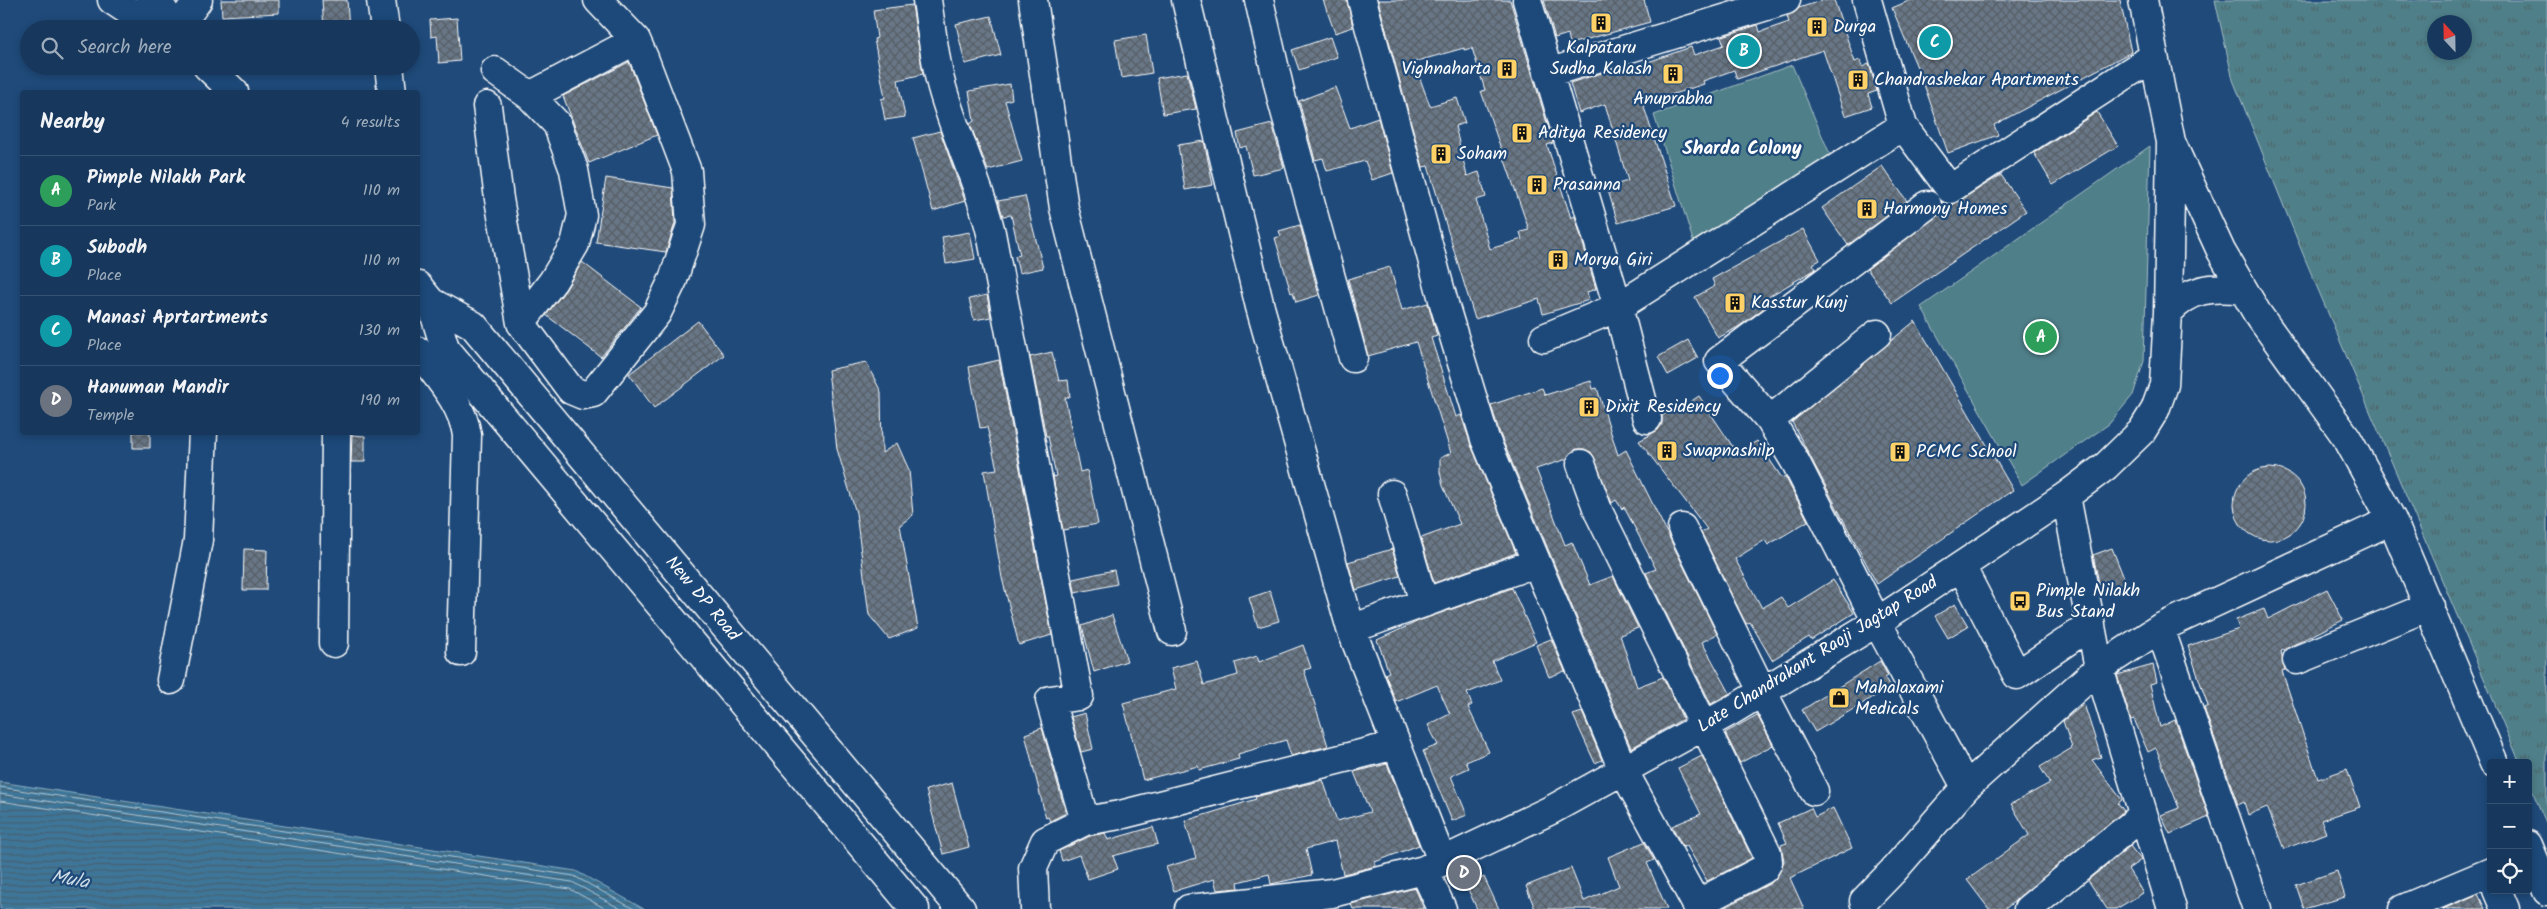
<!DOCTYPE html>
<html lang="en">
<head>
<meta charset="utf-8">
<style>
  :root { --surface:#17385c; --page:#244365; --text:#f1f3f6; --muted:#9eacbb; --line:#365272; --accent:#8abfa5 }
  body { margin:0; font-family:Kalam,sans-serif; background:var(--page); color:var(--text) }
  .controls { position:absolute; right:15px; bottom:15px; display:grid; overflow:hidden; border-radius:5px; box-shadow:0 2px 8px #0003 }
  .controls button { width:45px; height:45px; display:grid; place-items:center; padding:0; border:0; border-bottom:1px solid var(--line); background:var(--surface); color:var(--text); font:25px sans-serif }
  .compass { position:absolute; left:2427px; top:15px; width:45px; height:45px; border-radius:50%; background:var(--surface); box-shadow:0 2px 8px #0003; rotate:338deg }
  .you { position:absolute; left:1719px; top:375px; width:18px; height:18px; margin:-12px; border:4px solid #fff; border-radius:50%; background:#1a73e8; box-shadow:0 0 0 8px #1a73e833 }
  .badge { display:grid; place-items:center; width:32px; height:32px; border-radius:50%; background:var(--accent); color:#fff; font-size:16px; font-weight:700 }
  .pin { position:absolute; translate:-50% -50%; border:2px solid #fff; box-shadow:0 1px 5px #0006 }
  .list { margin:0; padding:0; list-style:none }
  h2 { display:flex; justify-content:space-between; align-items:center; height:65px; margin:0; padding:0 20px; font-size:21px }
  h2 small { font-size:16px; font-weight:400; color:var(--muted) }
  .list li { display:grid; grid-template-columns:32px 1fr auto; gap:15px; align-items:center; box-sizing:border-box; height:70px; padding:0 20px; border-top:1px solid var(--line) }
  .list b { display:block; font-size:19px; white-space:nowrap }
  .list p { margin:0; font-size:16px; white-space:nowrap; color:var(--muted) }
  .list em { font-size:16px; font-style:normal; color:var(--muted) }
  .icon { flex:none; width:28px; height:28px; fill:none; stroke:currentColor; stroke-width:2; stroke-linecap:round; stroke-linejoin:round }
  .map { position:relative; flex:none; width:2547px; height:909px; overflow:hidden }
  .search { position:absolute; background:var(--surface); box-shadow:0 2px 8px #0003; left:20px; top:20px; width:400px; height:55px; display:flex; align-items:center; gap:12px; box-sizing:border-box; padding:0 18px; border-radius:28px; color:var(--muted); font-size:19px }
  .panel { position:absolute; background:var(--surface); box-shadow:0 2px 8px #0003; left:20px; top:90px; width:400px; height:345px; border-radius:5px }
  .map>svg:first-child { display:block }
</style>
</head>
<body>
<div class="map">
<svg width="2547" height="909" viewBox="0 0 2547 909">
  <defs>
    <pattern id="grass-tufts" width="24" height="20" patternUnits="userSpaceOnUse" patternTransform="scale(1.25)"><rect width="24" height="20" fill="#4f7f89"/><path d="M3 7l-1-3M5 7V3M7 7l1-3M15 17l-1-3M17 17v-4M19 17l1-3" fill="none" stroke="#4e666a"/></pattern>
    <pattern id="water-rules" width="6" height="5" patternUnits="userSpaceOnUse" patternTransform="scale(1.25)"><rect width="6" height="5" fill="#3e7699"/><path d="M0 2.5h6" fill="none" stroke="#465f6f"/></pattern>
    <pattern id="building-cross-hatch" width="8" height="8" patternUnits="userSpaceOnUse" patternTransform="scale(1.25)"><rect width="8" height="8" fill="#677686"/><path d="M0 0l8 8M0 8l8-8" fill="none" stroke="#585f66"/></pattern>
  </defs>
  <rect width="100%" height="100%" fill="#1f4a7a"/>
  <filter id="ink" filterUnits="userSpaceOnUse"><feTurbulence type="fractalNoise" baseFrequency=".02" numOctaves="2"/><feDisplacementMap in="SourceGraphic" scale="10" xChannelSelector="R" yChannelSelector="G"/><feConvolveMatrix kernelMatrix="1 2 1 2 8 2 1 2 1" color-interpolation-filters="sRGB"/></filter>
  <g filter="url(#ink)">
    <path fill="url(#grass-tufts)" stroke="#a7bfc4" fill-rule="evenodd" d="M2215 0H2547V825L2528 781V763H2520L2305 259 2233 80ZM2434 22H2464V52H2434Z"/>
    <path fill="#4f7f89" stroke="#a7bfc4" d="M1792 65 1832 159 1694 244 1654 115Z
      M2150 146 2144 361 2133 395 2109 424 2022 485 1921 307Z"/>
    <path fill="url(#water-rules)" stroke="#8badc2" d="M0 782 576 871 644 909H0Z"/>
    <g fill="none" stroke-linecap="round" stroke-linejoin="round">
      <path stroke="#b2c8d6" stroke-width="1" d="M0 787 574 876 634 909
        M0 794 572 882 621 909
        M0 801 570 889 606 909"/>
    </g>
    <path fill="url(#building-cross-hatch)" stroke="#fff" fill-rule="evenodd" d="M221 0H279V13L222 16Z
      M322 0H347L349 29H324Z
      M1323 0H1347L1353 27 1335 33Z
      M1378 0H1510L1553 143 1547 145 1571 218 1575 216 1596 289 1587 292 1589 300 1543 314 1539 299 1475 319 1428 166 1423 167ZM1464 48V50L1472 48 1485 90 1481 91 1529 230 1520 232 1522 239 1490 249 1476 200 1486 197 1479 172 1467 176 1455 126 1465 123 1457 98 1430 106 1414 62Z
      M1544 0H1644L1650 22 1570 44 1568 34 1555 38Z
      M1823 0H1834L1855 62 1860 60 1862 67 1869 64 1877 91 1868 94 1872 107 1845 116 1823 50 1737 79 1734 70 1703 81 1704 84 1643 104 1676 206 1618 223 1607 187 1628 181 1605 104 1579 113 1570 83 1624 66 1625 70 1691 47 1694 55 1724 45 1721 36H1723L1758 25 1760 32 1789 22 1787 16 1799 8Z
      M1911 0H2120L2131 52 1994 125 1998 135 1948 153 1922 79 1892 8Z
      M912 5 923 74 898 80 905 117 885 120 881 99 885 98 874 39 877 38 873 10Z
      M991 16 1001 55 965 64 956 24Z
      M457 18 460 61 439 63 437 36 431 37 430 20Z
      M1146 35 1152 73 1121 78 1115 40Z
      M1330 37 1337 57 1299 70 1292 50Z
      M629 62 657 135 589 163 563 96Z
      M1187 73 1196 109 1163 114 1157 78Z
      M1010 84 1012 99 1005 101 1022 161 988 170 970 124 974 121 969 91Z
      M1335 87 1350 128 1378 118 1393 173 1372 180 1365 161 1327 171 1323 158 1315 160 1299 101Z
      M2097 112 2118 146 2053 185 2034 153Z
      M1272 124 1284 168 1253 175 1246 146 1240 148 1237 133Z
      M940 131 965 201 933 211 913 138Z
      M1204 141 1213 185 1185 190 1178 145Z
      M1882 166 1907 201 1848 245 1822 208Z
      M2001 175 2026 211 1892 303 1867 269 1941 212Z
      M606 178 673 188 675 223 666 252 596 242Z
      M1025 196 1043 268 1019 273 1015 256 1020 255 1011 215 1003 216 998 201Z
      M1300 225 1319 295 1296 302 1293 292 1291 293 1275 238 1281 236 1279 231Z
      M1803 229 1820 260 1813 264 1816 269 1768 297 1771 303 1738 327 1718 338 1695 297 1715 286 1712 279Z
      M970 232 975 259 946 264 942 237Z
      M582 262 641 307 601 357 546 315 566 289Z
      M1390 267 1402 310 1428 303 1437 336 1431 338 1456 417 1461 415 1471 445 1516 553 1434 583 1421 538 1460 524 1443 486 1440 472V458L1451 453 1416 342 1368 356 1348 279Z
      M987 295 991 317 974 320 969 299Z
      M698 321 724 355 654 408 629 374Z
      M1915 321 2013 490 1877 584 1792 422Z
      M1688 340 1698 358 1668 375 1658 357Z
      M1052 352 1059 381 1068 380 1070 397 1065 398 1080 472 1087 470 1098 524 1063 530 1053 477 1056 476 1048 436H1046L1030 357Z
      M999 360 1052 635 1019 645 1002 578 984 471 997 469 987 427 980 428 969 367Z
      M866 362 881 392 882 453 897 443 909 470 913 515 900 525 918 628 889 639 869 615 856 513 837 449 828 370Z
      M1591 381 1593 389 1597 388 1618 455 1626 450 1717 634 1702 642 1730 693 1711 704 1646 573 1656 569 1624 507 1622 509 1616 500 1612 503 1591 452 1584 449H1576L1567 459 1536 469 1565 545 1572 542 1590 585 1613 576 1638 628 1620 635 1637 687 1663 677 1683 719 1631 748 1500 434 1491 405 1542 388 1545 395Z
      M1699 396 1737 453 1757 441 1782 478 1785 476 1808 521 1768 545 1765 540 1735 559 1762 608 1781 597 1788 608 1833 580 1854 613 1811 640 1809 637 1772 660 1750 622 1746 624 1701 532 1707 529 1639 441 1658 430 1662 424V416L1673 409 1675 412Z
      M133 432H150V448H133Z
      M352 435 365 436V462H351Z
      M2234 504a36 36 0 1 1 72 0a36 36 0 1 1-72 0Z
      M2112 548 2126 583 2101 592 2093 555Z
      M244 549 267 550 266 590H243Z
      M1392 549 1400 576 1356 590 1348 562Z
      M1114 570 1117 584 1075 593 1073 579Z
      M1512 588 1536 642 1492 661 1500 680 1467 693 1472 705 1468 707 1489 752 1466 762 1469 768 1451 776 1467 815 1452 821 1423 751 1438 745 1428 725 1450 714 1437 685 1396 702 1385 674 1389 672 1377 640 1421 620Z
      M2327 589 2343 620 2281 651 2285 670 2282 671 2318 779 2347 769 2360 807 2321 820 2326 833 2284 849 2267 807 2248 815 2244 802 2238 805 2204 708 2208 706 2188 646 2239 629 2236 620 2264 609 2268 619Z
      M1270 591 1279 621 1258 627 1249 598Z
      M1955 604 1968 626 1948 638 1935 616Z
      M1112 615 1127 661 1094 672 1082 626Z
      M1551 639 1565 671 1549 677 1536 645Z
      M1303 645 1311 668 1304 670 1328 746 1291 756 1286 740 1238 754 1239 759 1199 770 1198 766 1143 780 1123 703 1176 689 1171 668 1197 661 1204 685 1238 675 1235 663 1257 656 1259 662Z
      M1880 661 1888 676 1885 678 1890 687 1815 732 1802 710Z
      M2153 665 2157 682 2150 684 2160 727 2175 720 2209 817 2170 834 2161 815 2179 808 2156 748 2148 752 2134 719 2131 720 2117 675Z
      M2084 704 2101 757 2092 760 2122 800 2118 803 2124 811 2005 909H1989L1967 880 2029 835 2011 804 2050 783 2040 767 2072 748 2063 721Z
      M1582 712 1602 760 1595 763 1573 715Z
      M1085 713 1093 749 1081 752 1071 717Z
      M1757 715 1773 745 1740 763 1725 733Z
      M1042 728 1066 813 1050 821 1048 817 1046 818 1025 734Z
      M1702 756 1752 858 1707 881 1687 846 1683 847 1672 826 1701 814 1678 768Z
      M1387 764 1419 845 1375 862 1376 866 1343 874 1335 841 1306 849 1312 875 1271 884 1269 874 1238 882 1239 888 1217 890 1214 879 1174 891 1166 867 1196 858 1185 821 1256 799 1255 797 1323 780 1337 821 1370 812 1354 772Z
      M952 783 969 847 943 854 926 790Z
      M1811 808 1815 817 1833 808 1852 848 1790 878 1804 909H1722L1771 883 1777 877 1784 861 1781 845 1787 843 1778 823Z
      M1153 827 1158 844 1113 856 1118 869 1088 879 1079 855 1062 861 1059 851 1090 836 1105 833 1108 840Z
      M1644 842 1654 860 1647 863 1667 909H1535L1526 886 1571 868 1584 901 1619 886 1608 857Z
      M2130 846 2141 860 2128 869 2143 893 2116 909H2107L2088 880Z
      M2337 871 2345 897 2304 909 2296 885Z
      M1484 877 1499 909H1477L1466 885Z
      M1415 888 1424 909H1353L1351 904Z
      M2478 894 2485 909H2443Z"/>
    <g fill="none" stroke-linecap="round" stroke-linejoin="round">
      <g stroke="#fff" stroke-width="31">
        <path id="minor" d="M381 0 385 29
          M927 0C931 26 934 54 940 80 953 132 979 181 991 233L1079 696 1050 700 1085 821
          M1033 0 1064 208 1172 631
          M1186 0 1260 307 1351 629 1442 861
          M1259 0 1282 100 1353 358
          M1362 0 1445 307 1485 439 1623 770 1699 909
          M1527 0 1618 307 1647 419
          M1867 0 1903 126 1950 189 2153 57
          M2143 0 2171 142 2221 251 2257 313 2347 438 2392 520 2494 763
          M177 29 198 0
          M389 66 392 92
          M495 71 530 96 636 40
          M1548 73 1786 0
          M530 96 557 124 574 170 582 215 575 244 553 281 521 323 571 390 583 395 593 393 657 313 673 280 691 225 687 171 644 58 636 40 598 0
          M487 106 499 199 521 323
          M2168 312C2191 288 2211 286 2243 290
          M1877 334 1770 420 1719 361 1927 205
          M1544 338 1618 307 1903 126
          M418 351C437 377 462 402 467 435L461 652
          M1770 420 1796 463 1877 622 1966 787
          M1581 464 1599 513 1767 853 1768 862 1764 869 1697 904
          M1392 494 1424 603
          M2066 496 2099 668 2172 909
          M1682 528 1762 691 1814 791
          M1961 566 2017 675 2091 625
          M2160 628 2257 909
          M1351 629 1535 563
          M334 643 336 432
          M2297 660 2430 606
          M171 680 198 540 203 432
          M2528 845 2547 891
          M1424 870 1442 909
          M2497 890 2505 909
          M1864 901 1893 871 1966 787 2099 668 2160 628 2392 520
          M1035 909 1033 868 1045 841 1085 821 1120 815 1396 745
          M1189 909 1332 893 1424 870 1553 809 1729 712 1877 622 2066 496 2106 466 2142 431 2155 410 2164 385 2168 312 2171 142
          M2028 909 2142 816
          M2403 909 2491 872"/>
      </g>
      <g stroke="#fff" stroke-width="31">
        <path id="major" d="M112 0 156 29
          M150 0 164 11 172 29
          M207 66 234 92
          M418 286 431 302 473 325 961 909
          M431 302 445 348 915 909"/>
      </g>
      <use href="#minor" stroke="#1f4a7a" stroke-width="28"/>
      <use href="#major" stroke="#1f4a7a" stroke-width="28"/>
    </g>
  </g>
  <defs>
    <g id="building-square" transform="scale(1.125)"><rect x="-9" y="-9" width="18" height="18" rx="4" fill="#ffd166" stroke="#1f4a7a"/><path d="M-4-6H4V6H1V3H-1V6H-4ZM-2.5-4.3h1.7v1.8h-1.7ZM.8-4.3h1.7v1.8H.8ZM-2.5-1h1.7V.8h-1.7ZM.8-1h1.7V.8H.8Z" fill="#111"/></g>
    <g id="bus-square" transform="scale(1.125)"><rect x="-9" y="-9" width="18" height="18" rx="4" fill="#ffd166" stroke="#1f4a7a"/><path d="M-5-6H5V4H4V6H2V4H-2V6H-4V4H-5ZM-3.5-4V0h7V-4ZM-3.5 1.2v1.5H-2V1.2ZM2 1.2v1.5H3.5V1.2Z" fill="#111"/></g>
    <g id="shop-square" transform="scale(1.125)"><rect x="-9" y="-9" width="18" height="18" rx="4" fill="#ffd166" stroke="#1f4a7a"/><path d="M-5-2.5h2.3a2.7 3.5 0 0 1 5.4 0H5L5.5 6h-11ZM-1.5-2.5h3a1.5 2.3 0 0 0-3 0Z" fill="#111"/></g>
  </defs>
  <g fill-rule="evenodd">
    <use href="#building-square" x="1601" y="23"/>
    <use href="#building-square" x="1817" y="27"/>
    <use href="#building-square" x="1507" y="69"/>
    <use href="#building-square" x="1673" y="74"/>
    <use href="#building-square" x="1858" y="80"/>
    <use href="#building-square" x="1522" y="133"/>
    <use href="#building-square" x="1441" y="154"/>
    <use href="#building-square" x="1537" y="185"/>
    <use href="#building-square" x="1867" y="209"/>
    <use href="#building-square" x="1558" y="260"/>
    <use href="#building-square" x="1735" y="303"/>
    <use href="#building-square" x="1589" y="407"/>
    <use href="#building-square" x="1667" y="451"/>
    <use href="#building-square" x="1900" y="452"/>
    <use href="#bus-square" x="2020" y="601"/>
    <use href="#shop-square" x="1839" y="698"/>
  </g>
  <g text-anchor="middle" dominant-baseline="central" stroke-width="4.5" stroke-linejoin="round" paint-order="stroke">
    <g font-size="18" fill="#fff" stroke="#1f4a7a" text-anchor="start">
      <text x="1833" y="27">Durga</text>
      <text x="1601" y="48" text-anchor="middle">Kalpataru<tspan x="1601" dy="21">Sudha Kalash</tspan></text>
      <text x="1491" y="69" text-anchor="end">Vighnaharta</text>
      <text x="1874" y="80">Chandrashekar Apartments</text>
      <text x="1673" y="99" text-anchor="middle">Anuprabha</text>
      <text x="1538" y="133">Aditya Residency</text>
      <text x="1457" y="154">Soham</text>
      <text x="1553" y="185">Prasanna</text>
      <text x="1883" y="209">Harmony Homes</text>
      <text x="1574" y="260">Morya Giri</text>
      <text x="1751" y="303">Kasstur Kunj</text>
      <text x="1605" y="407">Dixit Residency</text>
      <text x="1683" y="451">Swapnashilp</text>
      <text x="1916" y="452">PCMC School</text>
      <text x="2036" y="591">Pimple Nilakh<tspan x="2036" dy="21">Bus Stand</tspan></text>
      <text x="1855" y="688">Mahalaxami<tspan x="1855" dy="21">Medicals</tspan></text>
    </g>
    <g font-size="18" fill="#fff" stroke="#1f4a7a">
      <text transform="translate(702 599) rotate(50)">New DP Road</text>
      <text transform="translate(1818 655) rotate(-32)">Late Chandrakant Raoji Jagtap Road</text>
    </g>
    <g font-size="19" font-weight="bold" fill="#fff" stroke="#1f4a7a">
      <text x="1742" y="149">Sharda Colony</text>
    </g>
    <g font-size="19" font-style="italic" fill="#cfdde6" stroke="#1f4a7a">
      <text transform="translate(70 880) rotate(10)">Mula</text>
    </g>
  </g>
</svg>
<div class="controls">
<button>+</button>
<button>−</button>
<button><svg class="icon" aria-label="locate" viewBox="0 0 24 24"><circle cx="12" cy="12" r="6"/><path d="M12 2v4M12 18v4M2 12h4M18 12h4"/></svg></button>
</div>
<svg class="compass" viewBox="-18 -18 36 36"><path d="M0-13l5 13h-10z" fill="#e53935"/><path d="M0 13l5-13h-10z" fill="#9eacbb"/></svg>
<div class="you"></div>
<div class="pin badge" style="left:2041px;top:337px;background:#2e9e5b">A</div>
<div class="pin badge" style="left:1744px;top:51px;background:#0f9aa8">B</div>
<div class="pin badge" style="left:1935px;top:42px;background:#0f9aa8">C</div>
<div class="pin badge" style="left:1464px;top:873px;background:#6b7280">D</div>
<div class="search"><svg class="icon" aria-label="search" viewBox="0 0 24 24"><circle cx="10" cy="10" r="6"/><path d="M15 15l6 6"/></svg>Search here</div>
<section class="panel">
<h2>Nearby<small>4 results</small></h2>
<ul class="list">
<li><span class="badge" style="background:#2e9e5b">A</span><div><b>Pimple Nilakh Park</b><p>Park</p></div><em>110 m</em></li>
<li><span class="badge" style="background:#0f9aa8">B</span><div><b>Subodh</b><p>Place</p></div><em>110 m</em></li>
<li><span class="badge" style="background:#0f9aa8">C</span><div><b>Manasi Aprtartments</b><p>Place</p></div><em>130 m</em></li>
<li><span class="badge" style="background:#6b7280">D</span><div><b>Hanuman Mandir</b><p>Temple</p></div><em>190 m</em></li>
</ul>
</section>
</div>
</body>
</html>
